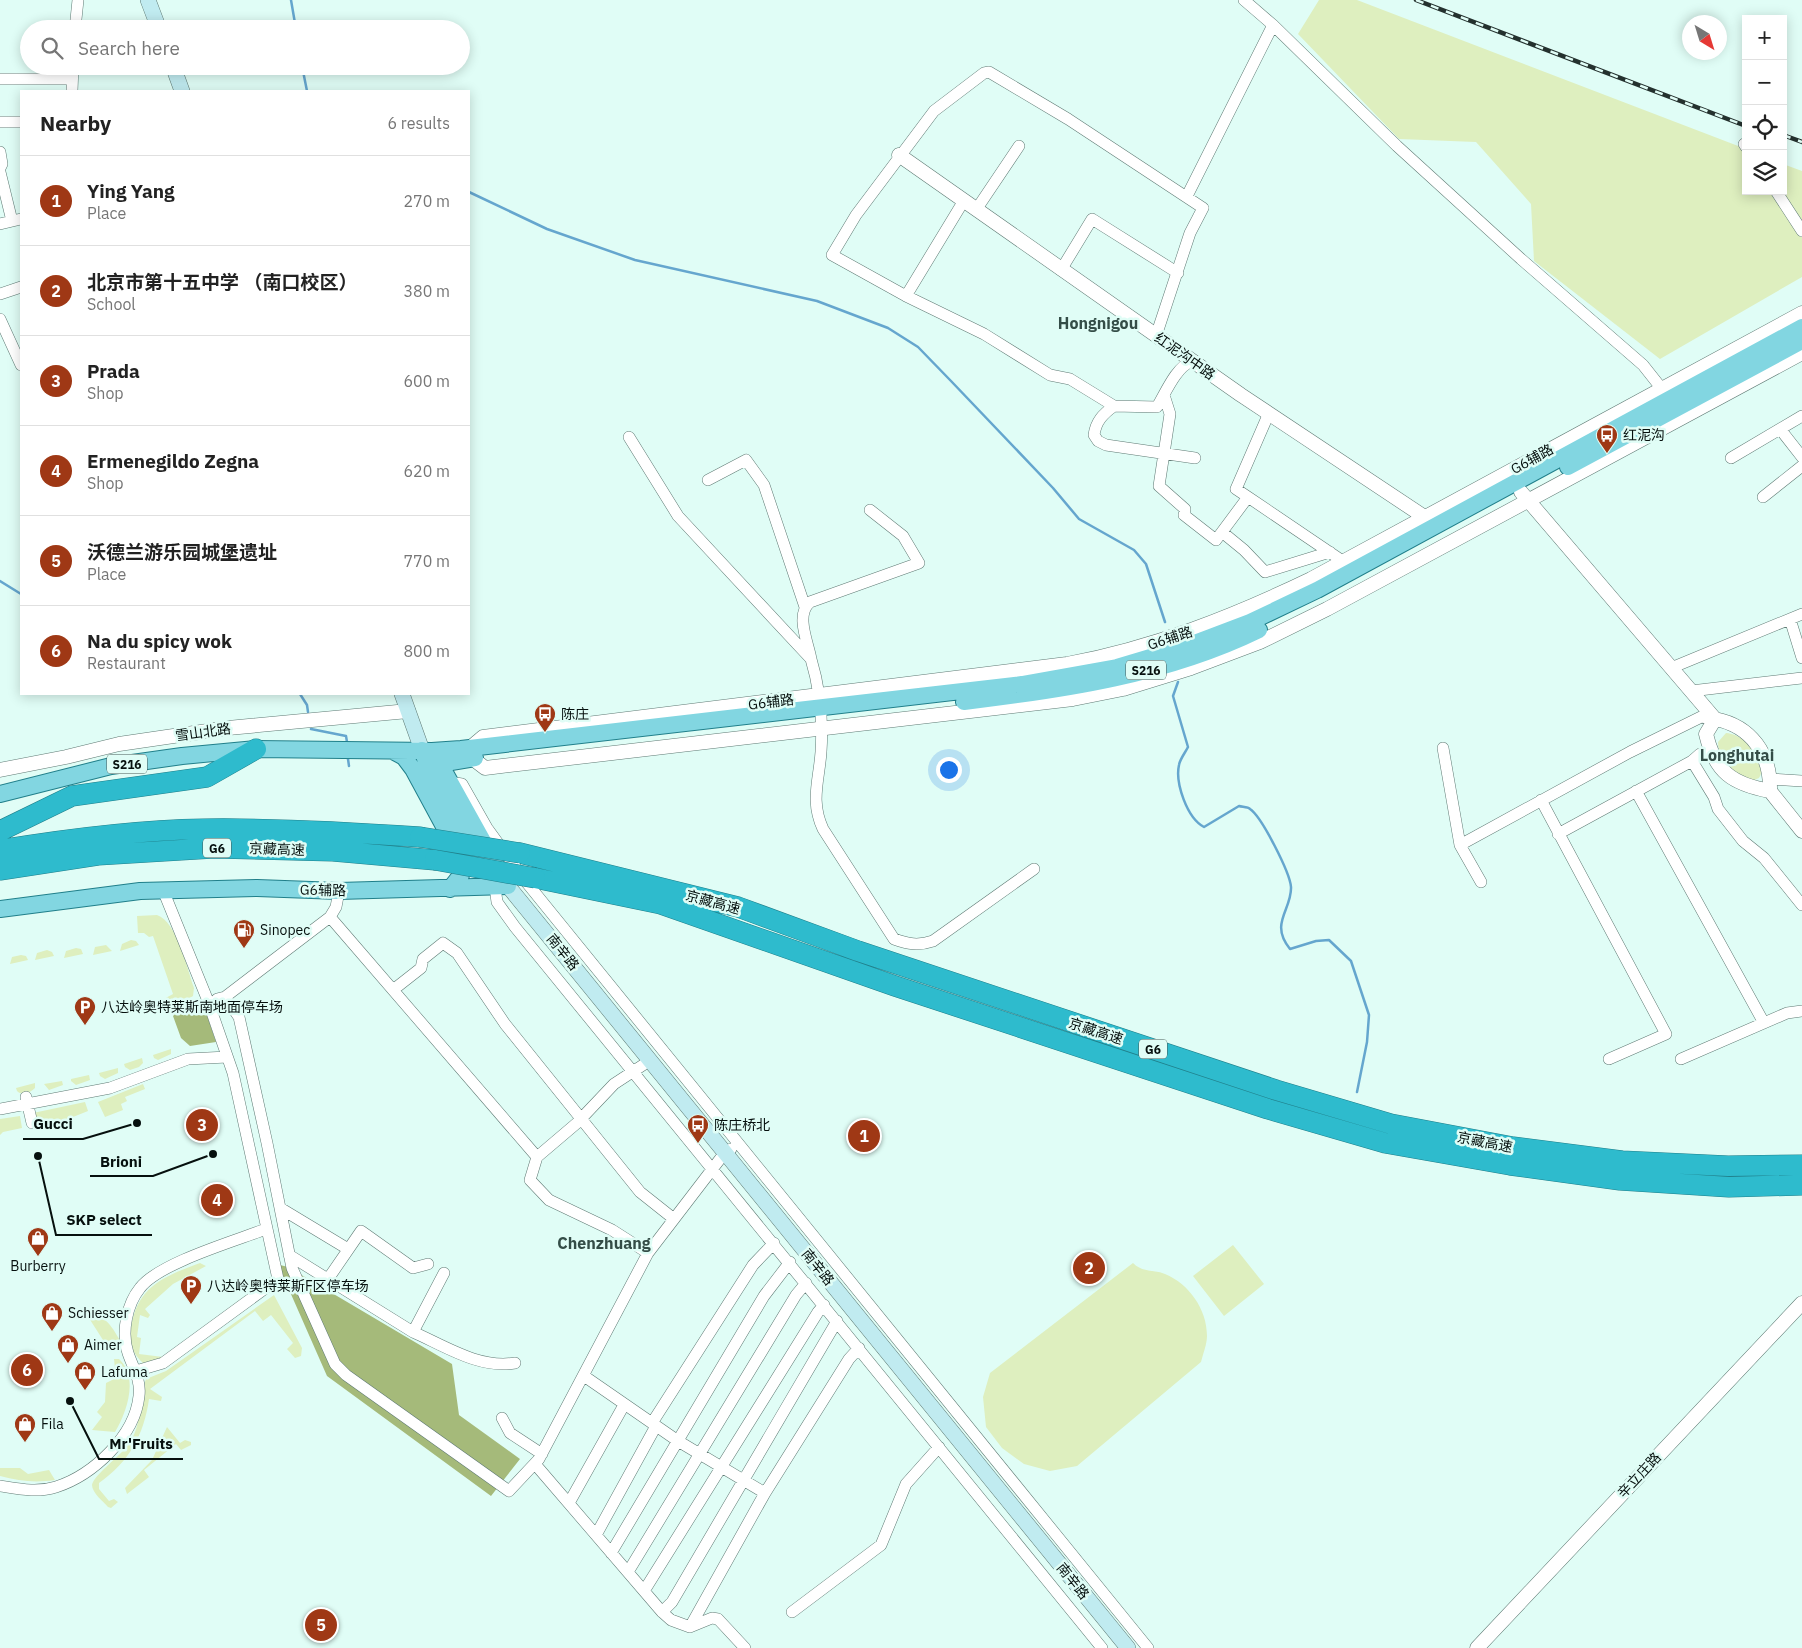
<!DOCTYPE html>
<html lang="en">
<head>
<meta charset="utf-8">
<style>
  :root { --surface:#fff; --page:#f2f2f2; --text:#222; --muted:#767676; --line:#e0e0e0; --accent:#9f3815 }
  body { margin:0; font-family:"IBM Plex Sans","Noto Sans SC",sans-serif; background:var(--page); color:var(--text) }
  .controls { position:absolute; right:15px; top:15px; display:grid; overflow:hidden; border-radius:0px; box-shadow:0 2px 12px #0003 }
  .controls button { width:45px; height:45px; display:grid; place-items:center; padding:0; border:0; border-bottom:1px solid var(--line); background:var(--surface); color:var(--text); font:25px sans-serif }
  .compass { position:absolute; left:1682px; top:15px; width:45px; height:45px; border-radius:50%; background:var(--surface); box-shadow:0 2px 12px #0003; rotate:142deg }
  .you { position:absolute; left:948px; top:769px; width:18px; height:18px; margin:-12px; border:4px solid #fff; border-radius:50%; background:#1a73e8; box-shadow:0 0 0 8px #1a73e833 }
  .badge { display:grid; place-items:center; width:32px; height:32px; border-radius:50%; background:var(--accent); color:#fff; font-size:16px; font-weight:700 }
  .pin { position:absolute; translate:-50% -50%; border:2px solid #fff; box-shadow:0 1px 5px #0006 }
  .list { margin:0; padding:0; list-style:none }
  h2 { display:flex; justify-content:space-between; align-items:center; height:65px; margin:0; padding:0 20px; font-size:21px }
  h2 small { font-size:16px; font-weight:400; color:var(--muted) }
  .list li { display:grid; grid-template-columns:32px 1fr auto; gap:15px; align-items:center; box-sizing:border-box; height:90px; padding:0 20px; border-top:1px solid var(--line) }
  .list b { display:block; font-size:19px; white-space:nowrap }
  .list p { margin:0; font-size:16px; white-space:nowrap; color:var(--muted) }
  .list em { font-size:16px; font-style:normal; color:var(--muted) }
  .icon { flex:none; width:28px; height:28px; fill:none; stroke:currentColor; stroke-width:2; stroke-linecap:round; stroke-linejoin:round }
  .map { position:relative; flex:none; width:1802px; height:1648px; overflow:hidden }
  .search { position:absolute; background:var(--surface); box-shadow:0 2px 12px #0003; left:20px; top:20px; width:450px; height:55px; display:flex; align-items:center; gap:12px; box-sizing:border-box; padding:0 18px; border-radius:28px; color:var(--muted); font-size:19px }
  .panel { position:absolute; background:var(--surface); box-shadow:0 2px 12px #0003; left:20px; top:90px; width:450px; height:605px; border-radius:0px }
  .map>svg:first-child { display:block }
</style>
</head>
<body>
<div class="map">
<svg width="1802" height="1648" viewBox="0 0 1802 1648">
  <rect width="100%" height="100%" fill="#e0fdf6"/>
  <path fill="#deefbf" d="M1319 0H1357L1746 149V191H1783V164L1802 171V277L1660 359 1534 261 1531 204 1476 142 1399 139 1298 34Z
    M1726 733C1744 734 1770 759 1759 778L1752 781C1747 779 1738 778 1733 774 1724 767 1718 752 1718 742Z
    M157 915C177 922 187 968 194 988L193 996C186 1001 174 1004 165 1004L162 1000 173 994 153 936 149 937 144 933H138L137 916Z
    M131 940 136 941 139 945 120 951 122 944Z
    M106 945 112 951 93 955 95 947Z
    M76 948 81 949 83 954 64 958 66 951Z
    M47 950 52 952 54 956 35 960 37 953Z
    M21 955 26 956 28 960 10 964 12 957Z
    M171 1049V1054L158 1060 154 1058 153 1055Z
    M142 1058 143 1063 139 1067 130 1070 125 1067 124 1064Z
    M118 1068V1073L105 1079 100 1076 99 1073Z
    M89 1075 90 1080 76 1085 71 1081V1079Z
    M62 1081 63 1085 49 1090 44 1084Z
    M35 1083V1088C30 1093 22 1096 17 1091L16 1088Z
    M143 1084 145 1089 125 1097 127 1101 121 1104 123 1110 105 1117 98 1102Z
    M85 1102 88 1111 68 1119 35 1126 33 1113Z
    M20 1116 22 1128 3 1132 0 1135V1119Z
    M1233 1245 1264 1284 1224 1316 1193 1276Z
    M200 1263 206 1266 173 1284 145 1309 150 1315 148 1318 140 1315 137 1337 141 1338 139 1354 163 1357 248 1294 252 1282 266 1277 267 1281 161 1360 143 1363C132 1353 129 1343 131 1328 137 1286 165 1276 200 1263Z
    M1133 1263C1143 1273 1153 1269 1165 1274 1189 1284 1207 1309 1207 1336 1207 1344 1203 1354 1201 1362L1077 1466 1050 1471 1024 1464 1002 1448 986 1427 983 1397 990 1373Z
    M274 1295 302 1348 301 1356 295 1358 287 1349 293 1343 271 1315 263 1321 255 1311 150 1389 162 1397 161 1401 149 1399C144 1435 129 1462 99 1483V1489L109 1501 114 1499 118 1502 111 1508 108 1507C104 1502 92 1493 92 1485 93 1476 121 1455 128 1445 144 1423 137 1401 146 1379L166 1371Z
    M87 1315C106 1314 112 1327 121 1342L110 1351Z
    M114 1359H119C139 1377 127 1412 115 1432L92 1430 102 1417 97 1412 105 1402 106 1383 116 1378Z
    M167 1427 180 1443 185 1440 191 1442V1445L181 1450 176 1444 144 1470 149 1477 127 1494 125 1488 152 1460Z
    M0 1468H20L28 1474 49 1470 55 1480C35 1483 19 1481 0 1476Z"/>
  <path fill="#a5ba7a" d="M201 1005 205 1009 216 1042 190 1046 181 1038 173 1016 178 1011Z
    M280 1265 288 1267 452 1364 459 1415 520 1459 491 1496 327 1376 283 1276Z"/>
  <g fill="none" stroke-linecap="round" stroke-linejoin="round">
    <path stroke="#65a6ce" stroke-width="2.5" d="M291 0 296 29
      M302 66 307 91
      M469 192 547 229 635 260 817 301 888 328 918 347 951 381 1053 488 1079 519 1134 550 1146 564 1165 622
      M0 581 21 594
      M1178 682 1173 696 1188 747C1185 753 1180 759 1179 765 1175 783 1187 818 1204 827L1239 806C1242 807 1248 807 1250 809 1262 817 1290 873 1291 887 1292 910 1269 923 1290 949L1316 941 1329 940 1351 961 1369 1015 1367 1042 1357 1092
      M300 694 307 705 308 712
      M311 729 346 736 347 742
      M348 759 349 766"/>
    <g stroke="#5f7a74" stroke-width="12">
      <path id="minor" d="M1244 0 1273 25 1397 146 1521 259 1643 365 1662 389
        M75 29 78 0
        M0 79H72
        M72 91 73 66
        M0 122H21
        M1744 144 1746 147
        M0 152 2 164 0 168
        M0 172 12 221
        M1776 191 1802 231
        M1187 196 1273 25
        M963 202 906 296 984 334 1050 375 1070 379 1114 406 1157 407C1166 392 1176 367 1192 361
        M976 210 1019 146
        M0 224 21 219
        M1061 270 1092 219 1178 273
        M0 294 21 287
        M906 296 832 255 856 215 934 111 984 73 989 72 1068 119 1203 208 1190 233 1156 336
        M0 319 21 365
        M1164 395 1170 414 1159 486 1185 509 1184 515 1216 540 1248 497 1344 562
        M1114 406C1103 414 1096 421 1094 435L1098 441 1106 445 1195 458
        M1780 429 1802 457
        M629 437 678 516 811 659C820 689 823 722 821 752 819 781 810 801 823 829L894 939C908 944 918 946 933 941L1034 869
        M1731 458 1802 416
        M708 480 746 460 764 485 805 607
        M1248 497 1236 489 1269 413
        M1763 497 1802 466
        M1222 532 1244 550 1265 572 1330 552
        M1790 619 1802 658
        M811 659C808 642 795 615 810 602L919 563 903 536 870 510
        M1671 668 1802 614
        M1691 691 1802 678
        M1443 748 1460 845
        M1710 751 1700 754 1692 761 1714 797 1718 809 1743 841 1764 858 1802 905
        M1770 779 1802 781
        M449 782 462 784 487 828 527 883 1148 1648
        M1636 791 1764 1023
        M1541 800 1666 1034 1609 1059
        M1558 834 1692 761
        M1481 882 1460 845 1630 752 1701 717 1715 719
        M495 887 497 902 515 927 1102 1648
        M330 917 537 1157 530 1180 549 1200 612 1230 648 1253
        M393 990 421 968 423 959 443 943 457 953 505 1024 640 1192 674 1219
        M225 997 239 1017 267 1143 292 1268 335 1364 346 1375 509 1491 539 1459 648 1253 720 1159 731 1149
        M217 999 225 997 330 917 336 907 339 891
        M1681 1059 1787 1013 1802 1011
        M26 1097 32 1123
        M0 1109 110 1088 188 1059 227 1057
        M537 1157 577 1123 614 1084 643 1065
        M280 1208 348 1249
        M289 1255 413 1332
        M444 1273 413 1332C445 1346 479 1369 515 1363
        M328 1279 361 1231 413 1268 428 1264
        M136 1371 163 1363 278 1279 233 1073 208 1001 163 890
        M584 1376 678 1441 765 1493
        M502 1418 510 1433 542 1454
        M652 1423 753 1265 774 1243
        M535 1464 662 1612 671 1620 690 1627 712 1618 718 1619 745 1648
        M0 1486C19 1489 37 1493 56 1487 93 1475 135 1436 139 1396 141 1379 133 1368 128 1353 121 1332 127 1304 140 1288 159 1263 235 1241 266 1229
        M569 1503 624 1405
        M596 1535 656 1426
        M611 1553 764 1296 790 1262
        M628 1572 796 1295 806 1283
        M644 1591 818 1312 824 1305
        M662 1612 672 1602 837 1321
        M792 1612 881 1545 906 1484 939 1447
        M690 1627 765 1493 849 1359 859 1348"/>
    </g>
    <g stroke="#5f7a74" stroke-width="15">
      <path id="tertiary" d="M899 155 1241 395 1426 518
        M1521 492 1715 719C1751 726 1771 754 1770 791 1732 784 1715 772 1706 734L1715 719
        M470 748 483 737 1067 664C1153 648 1232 617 1311 579L1802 313
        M472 758 485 768 1073 699 1123 689 1191 668 1260 642 1327 609 1802 353
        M0 770 66 757 119 744 228 728 408 711
        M1770 791 1802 831
        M1477 1648 1802 1303"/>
    </g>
    <g stroke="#5f7a74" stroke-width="16">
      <path id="secondary" d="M148 0 159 29
        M173 66 182 91
        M402 694 422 750
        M508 886 1128 1648"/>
    </g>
    <g stroke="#207f8a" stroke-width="18">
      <path id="primary" d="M1568 467 1802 341
        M964 702C1064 690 1167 675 1259 630
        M422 750 439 764 475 758
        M422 750 432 778 489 876
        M393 751 404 757 413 769 460 856 461 875 450 889
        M0 794 111 766 182 756 256 749 432 751 461 749 1022 684 1117 667 1184 647 1250 622 1317 590 1802 327
        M0 909 140 891 257 888 339 891 508 886 435 755"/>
    </g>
    <g stroke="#207f8a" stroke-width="21">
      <path id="motorway" d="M0 831 72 796 207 777 256 749
        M0 850C67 839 136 830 204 829 276 828 348 832 420 837
        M520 853 738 907 858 951 1276 1090 1391 1124 1513 1147 1622 1161 1728 1166 1802 1165
        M0 870 98 855 214 848 333 851 435 860
        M535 878 661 904 895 986 1268 1109 1385 1143 1510 1165 1620 1180 1729 1187 1802 1185"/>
    </g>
    <use href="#minor" stroke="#fff" stroke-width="11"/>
    <use href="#tertiary" stroke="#fff" stroke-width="14"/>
    <use href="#secondary" stroke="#c0ebf0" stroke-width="15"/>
    <use href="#primary" stroke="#82d6e1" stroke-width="16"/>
    <use href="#motorway" stroke="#2ebbcd" stroke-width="20"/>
    <g stroke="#24312e" stroke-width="4.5">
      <path id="rail" d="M1416 0 1746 126
        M1783 135 1802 142"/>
    </g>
    <use href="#rail" stroke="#e0fdf6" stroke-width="2.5" stroke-dasharray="8" stroke-linecap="butt"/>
    <g stroke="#207f8a" stroke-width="21" stroke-linecap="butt">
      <path id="motorway-bridge" d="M420 837 520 853
        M435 860 535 878"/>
    </g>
    <use href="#motorway-bridge" stroke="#2ebbcd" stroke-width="20"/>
  </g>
  <defs>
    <g id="bus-pin" transform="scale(1.125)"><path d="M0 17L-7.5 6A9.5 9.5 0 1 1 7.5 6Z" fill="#9f3815" stroke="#e0fdf6"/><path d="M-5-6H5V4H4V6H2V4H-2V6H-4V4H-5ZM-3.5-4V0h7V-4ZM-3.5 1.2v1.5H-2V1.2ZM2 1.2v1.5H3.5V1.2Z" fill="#fff"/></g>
    <g id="fuel-pin" transform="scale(1.125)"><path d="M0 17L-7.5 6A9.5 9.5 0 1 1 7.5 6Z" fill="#9f3815" stroke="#e0fdf6"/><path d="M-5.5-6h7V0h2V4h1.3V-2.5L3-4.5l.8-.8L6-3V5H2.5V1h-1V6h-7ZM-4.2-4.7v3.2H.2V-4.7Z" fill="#fff"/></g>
    <g id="parking-pin" transform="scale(1.125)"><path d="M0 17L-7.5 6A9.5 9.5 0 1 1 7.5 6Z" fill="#9f3815" stroke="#e0fdf6"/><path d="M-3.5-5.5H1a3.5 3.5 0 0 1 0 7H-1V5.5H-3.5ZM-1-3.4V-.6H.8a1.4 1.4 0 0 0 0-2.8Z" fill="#fff"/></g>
    <g id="shop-pin" transform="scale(1.125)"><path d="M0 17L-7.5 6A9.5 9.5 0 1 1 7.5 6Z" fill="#9f3815" stroke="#e0fdf6"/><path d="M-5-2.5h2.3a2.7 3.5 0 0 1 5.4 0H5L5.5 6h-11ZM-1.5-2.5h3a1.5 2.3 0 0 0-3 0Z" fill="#fff"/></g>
  </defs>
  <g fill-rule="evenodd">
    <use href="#bus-pin" x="1607" y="435"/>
    <use href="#bus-pin" x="545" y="714"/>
    <use href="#fuel-pin" x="244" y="930"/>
    <use href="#parking-pin" x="85" y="1007"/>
    <use href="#bus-pin" x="698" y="1125"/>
    <use href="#shop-pin" x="38" y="1238"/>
    <use href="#parking-pin" x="191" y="1286"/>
    <use href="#shop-pin" x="52" y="1313"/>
    <use href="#shop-pin" x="68" y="1345"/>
    <use href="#shop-pin" x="85" y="1372"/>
    <use href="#shop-pin" x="25" y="1424"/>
  </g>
  <g text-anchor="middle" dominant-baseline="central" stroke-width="5" stroke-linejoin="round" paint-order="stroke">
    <g fill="#e0fdf6" stroke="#475754" stroke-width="1">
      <rect x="1126" y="660.5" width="40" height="19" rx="4"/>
      <rect x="107" y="754.5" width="40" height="19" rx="4"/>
      <rect x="203" y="838.5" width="28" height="19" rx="4"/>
      <rect x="1139" y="1039.5" width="28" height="19" rx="4"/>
    </g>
    <g font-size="12" font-weight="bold" fill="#06100e">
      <text x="1146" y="670">S216</text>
      <text x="127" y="764">S216</text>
      <text x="217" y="848">G6</text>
      <text x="1153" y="1049">G6</text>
    </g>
    <g font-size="14" fill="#06100e" stroke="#e0fdf6">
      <text transform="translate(1185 356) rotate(35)">红泥沟中路</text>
      <text transform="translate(1532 459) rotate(-29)">G6辅路</text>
      <text transform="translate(1170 638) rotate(-18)">G6辅路</text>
      <text transform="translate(771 702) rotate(-7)">G6辅路</text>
      <text transform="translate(203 732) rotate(-8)">雪山北路</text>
      <text transform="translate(277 849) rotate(2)">京藏高速</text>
      <text transform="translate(323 890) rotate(1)">G6辅路</text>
      <text transform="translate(713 902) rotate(15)">京藏高速</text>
      <text transform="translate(563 952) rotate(51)">南辛路</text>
      <text transform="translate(1096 1031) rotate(18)">京藏高速</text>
      <text transform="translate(1485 1142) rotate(11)">京藏高速</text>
      <text transform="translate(818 1267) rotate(51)">南辛路</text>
      <text transform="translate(1639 1475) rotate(-47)">辛立庄路</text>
      <text transform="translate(1073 1581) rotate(51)">南辛路</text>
    </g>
    <g font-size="14" fill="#06100e" stroke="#e0fdf6" text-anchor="start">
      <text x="1623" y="435">红泥沟</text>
      <text x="561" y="714">陈庄</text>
      <text x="260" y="930">Sinopec</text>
      <text x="101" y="1007">八达岭奥特莱斯南地面停车场</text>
      <text x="714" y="1125">陈庄桥北</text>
      <text x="38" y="1266" text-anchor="middle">Burberry</text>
      <text x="207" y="1286">八达岭奥特莱斯F区停车场</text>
      <text x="68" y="1313">Schiesser</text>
      <text x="84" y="1345">Aimer</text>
      <text x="101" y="1372">Lafuma</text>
      <text x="41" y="1424">Fila</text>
    </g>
    <g font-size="16" font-weight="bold" fill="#344d47" stroke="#e0fdf6">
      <text x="1098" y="323">Hongnigou</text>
      <text x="1737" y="755">Longhutai</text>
      <text x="604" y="1243">Chenzhuang</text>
    </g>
  </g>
  <path fill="none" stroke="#06100e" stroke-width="2" d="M137 1123L83 1139H23M213 1154L153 1176H90M38 1156L56 1235H152M70 1401L99 1459H183"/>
  <g fill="#06100e" stroke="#e0fdf6" stroke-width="2">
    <circle cx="137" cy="1123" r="5"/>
    <circle cx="213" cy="1154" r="5"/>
    <circle cx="38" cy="1156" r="5"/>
    <circle cx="70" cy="1401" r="5"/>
  </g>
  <g font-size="15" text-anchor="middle" font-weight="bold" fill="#06100e" stroke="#e0fdf6" stroke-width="5" stroke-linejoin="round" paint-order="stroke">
    <text x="53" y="1129">Gucci</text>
    <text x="121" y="1167">Brioni</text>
    <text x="104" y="1225">SKP select</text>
    <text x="141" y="1449">Mr'Fruits</text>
  </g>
</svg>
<div class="controls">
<button>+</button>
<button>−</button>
<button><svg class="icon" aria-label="locate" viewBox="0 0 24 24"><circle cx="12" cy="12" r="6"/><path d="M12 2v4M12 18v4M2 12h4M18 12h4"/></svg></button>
<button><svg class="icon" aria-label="layers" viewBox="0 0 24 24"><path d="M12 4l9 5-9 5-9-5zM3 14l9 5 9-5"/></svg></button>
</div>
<svg class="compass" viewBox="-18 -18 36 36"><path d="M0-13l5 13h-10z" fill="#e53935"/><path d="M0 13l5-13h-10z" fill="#767676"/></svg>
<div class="you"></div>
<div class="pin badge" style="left:864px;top:1136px">1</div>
<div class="pin badge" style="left:1089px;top:1268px">2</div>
<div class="pin badge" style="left:202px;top:1125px">3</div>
<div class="pin badge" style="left:217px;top:1200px">4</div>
<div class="pin badge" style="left:321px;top:1625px">5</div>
<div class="pin badge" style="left:27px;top:1370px">6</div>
<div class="search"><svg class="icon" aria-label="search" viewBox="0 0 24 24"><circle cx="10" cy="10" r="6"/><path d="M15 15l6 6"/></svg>Search here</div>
<section class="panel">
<h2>Nearby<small>6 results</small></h2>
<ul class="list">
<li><span class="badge">1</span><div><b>Ying Yang</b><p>Place</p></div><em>270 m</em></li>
<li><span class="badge">2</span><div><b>北京市第十五中学 （南口校区）</b><p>School</p></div><em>380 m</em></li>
<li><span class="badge">3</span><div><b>Prada</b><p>Shop</p></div><em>600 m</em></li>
<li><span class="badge">4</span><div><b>Ermenegildo Zegna</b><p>Shop</p></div><em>620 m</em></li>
<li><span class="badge">5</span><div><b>沃德兰游乐园城堡遗址</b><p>Place</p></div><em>770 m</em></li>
<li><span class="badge">6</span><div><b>Na du spicy wok</b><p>Restaurant</p></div><em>800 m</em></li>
</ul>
</section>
</div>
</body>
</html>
